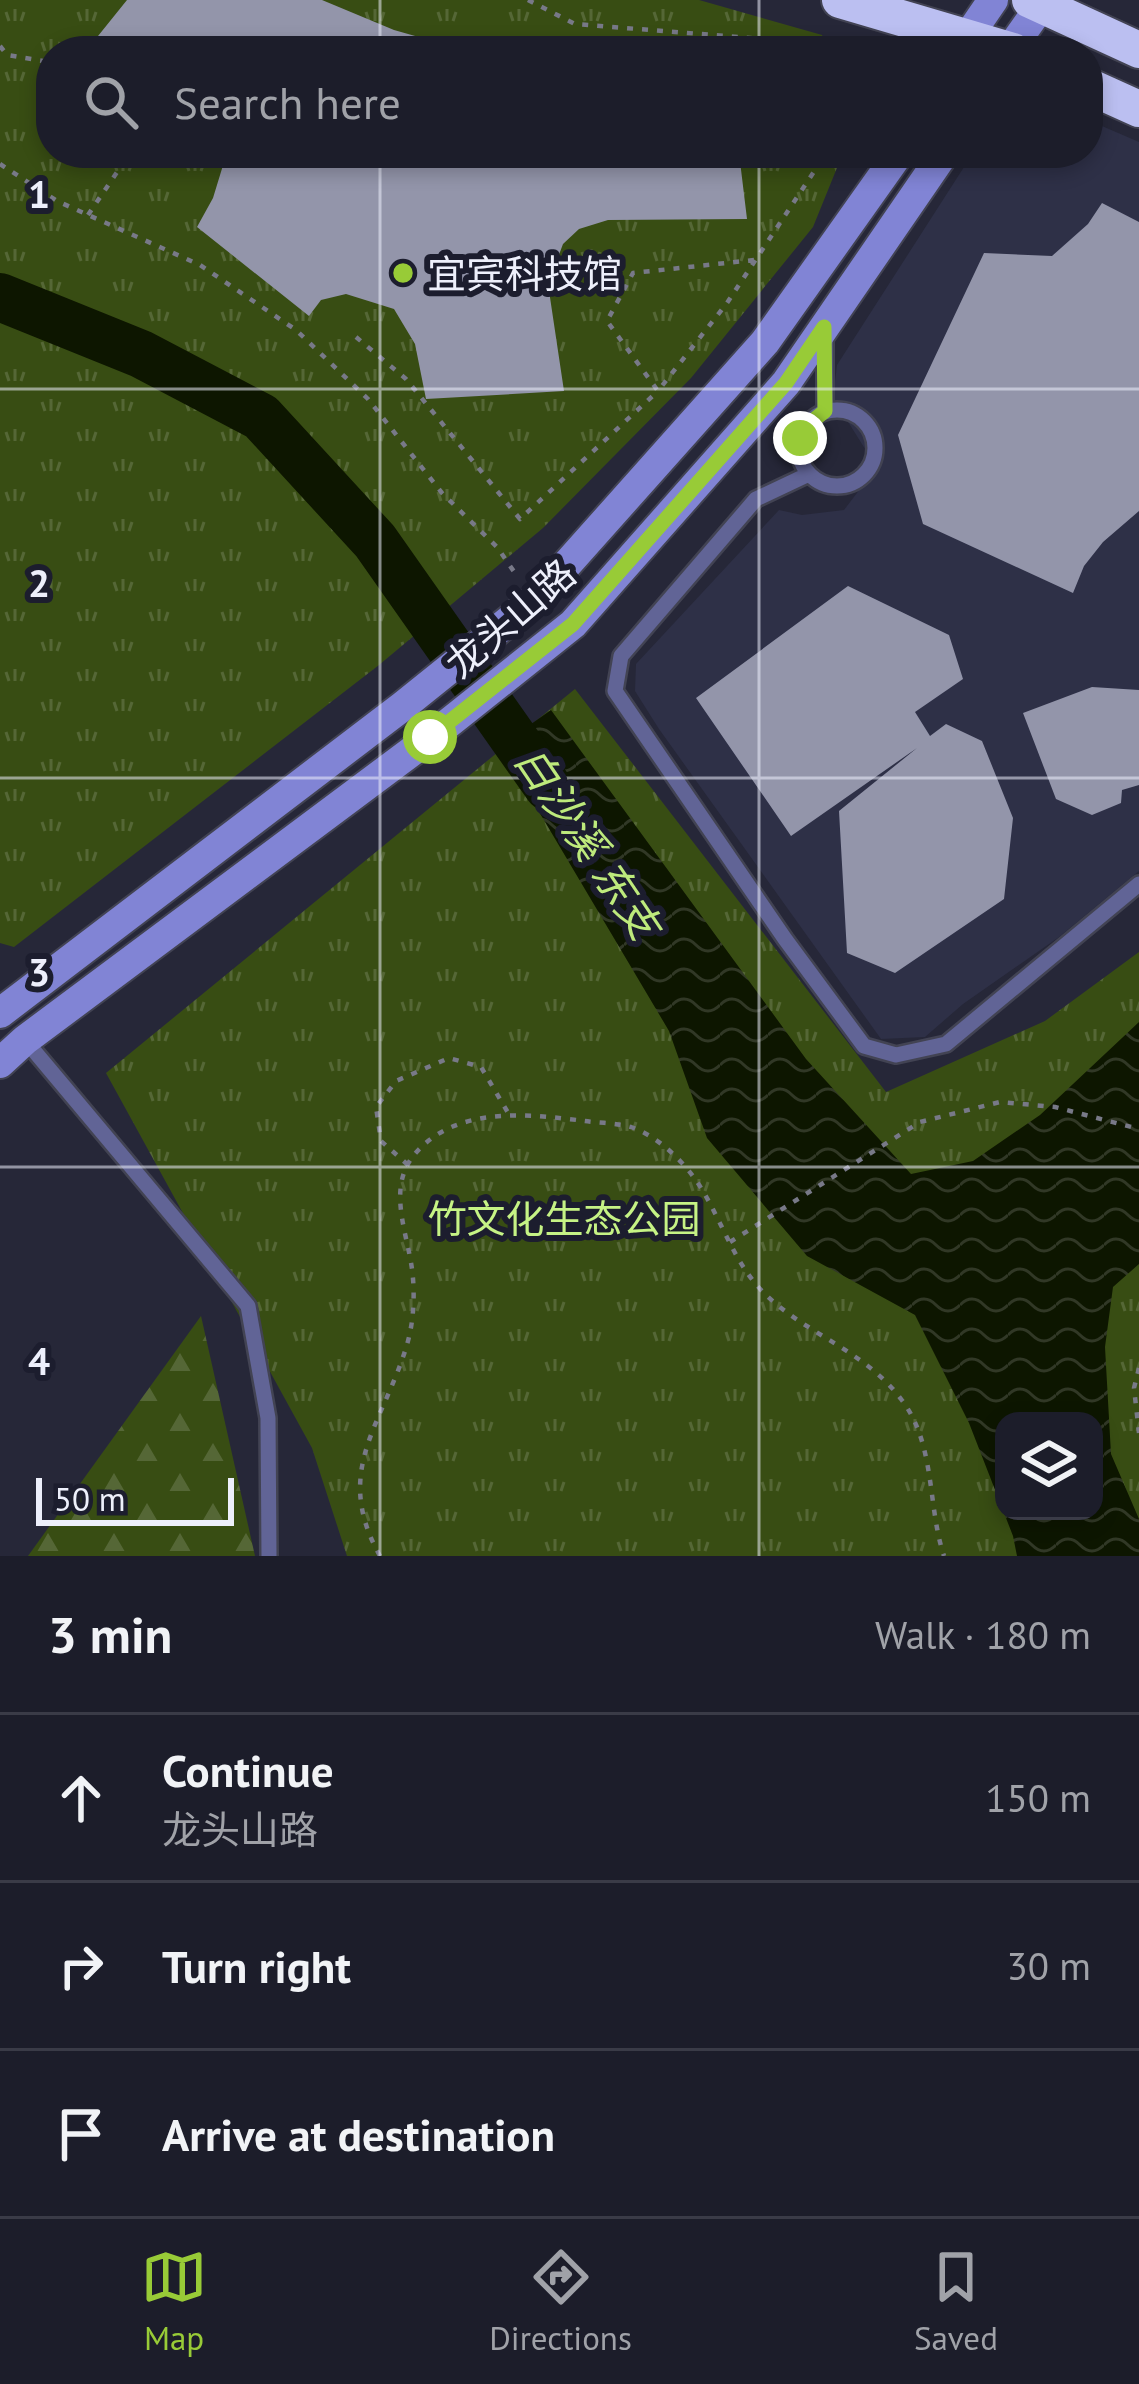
<!DOCTYPE html>
<html lang="en">
<head>
<meta charset="utf-8">
<style>
  :root { --surface:#1c1d2a; --page:#292a36; --text:#f1f3f6; --muted:#a0a2a8; --line:#3a3b47; --accent:#98cb37 }
  body { margin:0; font-family:"PT Sans","Noto Sans SC",sans-serif; background:var(--page); color:var(--text) }
  .controls { position:absolute; right:36px; bottom:36px; display:grid; overflow:hidden; border-radius:24px; box-shadow:0 6px 18px #0003 }
  .controls button { width:108px; height:108px; display:grid; place-items:center; padding:0; border:0; border-bottom:3px solid var(--line); background:var(--surface); color:var(--text); font:60px sans-serif }
  .scale { position:absolute; left:36px; bottom:30px; width:198px; box-sizing:border-box; padding-left:12px; border:6px solid #edeffb; border-top:0; font-size:33px; line-height:42px; white-space:nowrap; color:#edeffb; -webkit-text-stroke:9px #1c1d2e; paint-order:stroke }
  .stop { position:absolute; width:36px; height:36px; margin:-27px; border:9px solid #98cb37; border-radius:50%; background:#fff }
  .stop.end { background:#98cb37; border-color:#fff; box-shadow:0 3px 12px #0008 }
  .list { margin:0; padding:0; list-style:none }
  h2 { display:flex; justify-content:space-between; align-items:center; height:156px; margin:0; padding:0 48px; font-size:51px }
  h2 small { font-size:39px; font-weight:400; color:var(--muted) }
  .list li { display:grid; grid-template-columns:78px 1fr auto; gap:36px; align-items:center; box-sizing:border-box; height:168px; padding:0 48px; border-top:3px solid var(--line) }
  .list b { display:block; font-size:45px; white-space:nowrap }
  .list p { margin:0; font-size:39px; white-space:nowrap; color:var(--muted) }
  .list em { font-size:39px; font-style:normal; color:var(--muted) }
  .icon { flex:none; width:66px; height:66px; fill:none; stroke:currentColor; stroke-width:2; stroke-linecap:round; stroke-linejoin:round }
  .map { position:relative; flex:none; width:1139px; height:1556px; overflow:hidden }
  .search { position:absolute; background:var(--surface); box-shadow:0 6px 18px #0003; left:36px; right:36px; top:36px; height:132px; display:flex; align-items:center; gap:30px; box-sizing:border-box; padding:0 42px; border-radius:48px; color:var(--muted); font-size:45px }
  .sheet { height:660px; background:var(--surface) }
  nav { display:flex; justify-content:space-around; align-items:center; box-sizing:border-box; height:168px; border-top:3px solid var(--line); background:var(--surface); font-size:33px; color:var(--muted) }
  nav a { display:grid; justify-items:center; gap:6px }
  nav .on { color:var(--accent) }
  .map>svg:first-child { display:block }
</style>
</head>
<body>
<div class="map">
<svg width="1139" height="1556" viewBox="0 0 1139 1556">
  <defs>
    <pattern id="forest-firs" width="22" height="20" patternUnits="userSpaceOnUse" patternTransform="scale(3)"><rect width="22" height="20" fill="#384d13"/><path d="M5 1l3.5 6h-7zM16 11l3.5 6h-7z" fill="#556736"/></pattern>
    <pattern id="park-tufts" width="24" height="20" patternUnits="userSpaceOnUse" patternTransform="scale(3)"><rect width="24" height="20" fill="#384d13"/><path d="M3 7l-1-3M5 7V3M7 7l1-3M15 17l-1-3M17 17v-4M19 17l1-3" fill="none" stroke="#556736"/></pattern>
    <pattern id="water-waves" width="16" height="10" patternUnits="userSpaceOnUse" patternTransform="scale(3)"><rect width="16" height="10" fill="#0d1600"/><path d="M0 5q4-4 8 0t8 0" fill="none" stroke="#313826"/></pattern>
  </defs>
  <rect width="100%" height="100%" fill="#262738"/>
  <path fill="#2e3047" d="M1088 120 1139 142V871L1059 937 963 1004 925 1037 881 1039 659 729 635 691 636 664 779 510 802 515 844 510 873 472 867 452 833 398 837 365 973 153H1088Z"/>
  <path fill="url(#forest-firs)" d="M201 1316 255 1556H28Z"/>
  <path fill="url(#park-tufts)" fill-rule="evenodd" d="M0 0H699L822 35 828 51H51V153H843L813 227 691 378 543 528 379 665 14 947 0 943Z
    M575 689 886 1092 1045 1021 1139 952V1556H347L312 1448 106 1073ZM1004 1421H1094V1511H1004Z"/>
  <path fill="url(#water-waves)" fill-rule="evenodd" d="M551 710 806 1059 911 1174 973 1161 1040 1115 1139 1022V1264L1113 1287 1105 1347 1111 1454 1139 1519V1556H1017L1013 1536 969 1423 915 1315 807 1256 707 1138 669 1031 500 746ZM1004 1421H1094V1511H1004Z"/>
  <g fill="none" stroke-linecap="round" stroke-linejoin="round">
    <path stroke="#0d1600" stroke-width="48" d="M0 297 141 354 261 417 375 541 548 787"/>
  </g>
  <path fill="#9395aa" d="M127 0H322L394 30 468 51H118L98 36Z
    M221 153H739L747 219 608 220 579 229 563 244 548 284 564 391 426 399 415 344 394 309 346 294 321 300 309 316 197 227 213 198 224 162Z
    M1102 203 1139 222V511L1103 542 1084 566 1073 593 923 524 898 435 984 253 1052 256 1088 224Z
    M848 586 949 635 963 679 915 712 930 736 946 724 982 741 1013 818 1004 899 895 973 847 953 839 811 917 748 791 836 696 698Z
    M1092 687 1139 690V785L1122 790 1121 803 1092 815 1056 799 1023 713Z"/>
  <g fill="none" stroke-linecap="round" stroke-linejoin="round">
    <g stroke="#424353" stroke-width="20">
      <path id="lane" d="M825 336V411
        M799 448a38 38 0 1 1 76 0a38 38 0 1 1-76 0Z
        M809 474 756 499 621 656 615 691 785 939 864 1046 896 1055 946 1044 1139 884
        M25 1040 248 1306 268 1418 269 1556"/>
    </g>
    <g stroke="#424353" stroke-width="34">
      <path id="secondary" d="M958 51 993 0
        M1009 51 1045 0
        M0 1013 403 706 536 599 765 342 899 153
        M0 1063 25 1040 431 737 573 624 786 383 944 153"/>
    </g>
    <g stroke="#424353" stroke-width="40">
      <path id="highway" d="M840 0 1013 51
        M1030 0 1139 50
        M1088 86 1139 109"/>
    </g>
    <path stroke="#787988" stroke-width="4.5" stroke-dasharray="6 9" stroke-linecap="butt" d="M528 0 575 24 776 40 787 51
      M0 46 7 55 49 62
      M0 164 57 201 200 265 296 330 368 399 442 493 497 547 517 576
      M88 215 130 153
      M754 260 633 273 607 321 658 391 727 303 817 167 821 153
      M356 337 406 379 520 519 658 391
      M408 1165 381 1141 376 1107 396 1081 449 1058 481 1067 510 1116
      M730 1242 920 1122 1000 1102 1055 1107 1139 1129
      M1139 1368 1134 1388 1139 1433
      M380 1556C331 1469 385 1423 408 1341 414 1319 415 1292 412 1269 407 1232 387 1188 414 1155 455 1105 529 1114 585 1121 600 1123 617 1123 631 1127 651 1134 668 1148 682 1163 718 1201 727 1257 765 1294 806 1334 865 1351 901 1399 936 1444 927 1505 944 1556"/>
    <use href="#lane" stroke="#616496" stroke-width="15"/>
    <use href="#secondary" stroke="#8184d5" stroke-width="30"/>
    <use href="#highway" stroke="#bbbff1" stroke-width="36"/>
  </g>
  <g fill="none" stroke-linecap="round" stroke-linejoin="round">
    <path stroke="#98cb37" stroke-width="15" d="M430 737 573 624 786 383 824 327 825 411 805 427 800 438"/>
  </g>
  <path fill="none" stroke="#edeffb" stroke-width="3" stroke-opacity="0.55" d="M380 0V51M759 0V51M380 153V1556M759 153V1556M0 389H1139M0 778H1139M0 1167H1139"/>
  <circle fill="#98cb37" stroke="#1c1d2e" stroke-width="4.5" cx="403" cy="273" r="12"/>
  <g text-anchor="middle" dominant-baseline="central" stroke-width="12" stroke-linejoin="round" paint-order="stroke">
    <g font-size="39" fill="#edeffb" stroke="#1c1d2e" text-anchor="start">
      <text x="427" y="273">宜宾科技馆</text>
    </g>
    <g font-size="39" fill="#edeffb" stroke="#1c1d2e">
      <text transform="translate(510 618) rotate(-41)">龙头山路</text>
    </g>
    <g font-size="39" fill="#c6f385" stroke="#1c1d2e">
      <text x="564" y="1218">竹文化生态公园</text>
    </g>
    <g font-size="42" font-style="italic" fill="#beea7c" stroke="#1c1d2e">
      <text transform="translate(588 842) rotate(56)">白沙溪 东支</text>
    </g>
  </g>
  <g font-size="39" text-anchor="middle" font-weight="bold" fill="#edeffb" stroke="#1c1d2e" stroke-width="12" stroke-linejoin="round" paint-order="stroke">
    <text x="39" y="208">1</text>
    <text x="39" y="597">2</text>
    <text x="39" y="986">3</text>
    <text x="39" y="1375">4</text>
  </g>
</svg>
<div class="controls">
<button><svg class="icon" aria-label="layers" viewBox="0 0 24 24"><path d="M12 4l9 5-9 5-9-5zM3 14l9 5 9-5"/></svg></button>
</div>
<div class="scale">50 m</div>
<div class="stop" style="left:430px;top:737px"></div>
<div class="stop end" style="left:800px;top:438px"></div>
<div class="search"><svg class="icon" aria-label="search" viewBox="0 0 24 24"><circle cx="10" cy="10" r="6"/><path d="M15 15l6 6"/></svg>Search here</div>
</div>
<section class="sheet">
<h2>3 min<small>Walk · 180 m</small></h2>
<ul class="list">
<li><svg class="icon" aria-label="ahead" viewBox="0 0 24 24"><path d="M12 20V5M6 11l6-6 6 6"/></svg><div><b>Continue</b><p>龙头山路</p></div><em>150 m</em></li>
<li><svg class="icon" aria-label="right" viewBox="0 0 24 24"><path d="M7 20v-9h11M14 6l5 5-5 5"/></svg><div><b>Turn right</b></div><em>30 m</em></li>
<li><svg class="icon" aria-label="arrive" viewBox="0 0 24 24"><path d="M6 21V4h12l-3 4 3 4H6"/></svg><div><b>Arrive at destination</b></div></li>
</ul>
</section>
<nav>
<a class="on"><svg class="icon" aria-label="map" viewBox="0 0 24 24"><path d="M3 6l6-2 6 2 6-2v14l-6 2-6-2-6 2zM9 4v14M15 6v14"/></svg>Map</a>
<a><svg class="icon" aria-label="directions" viewBox="0 0 24 24"><path d="M12 3l9 9-9 9-9-9zM9 14v-3h6M13 9l2 2-2 2"/></svg>Directions</a>
<a><svg class="icon" aria-label="saved" viewBox="0 0 24 24"><path d="M7 4h10v16l-5-4-5 4z"/></svg>Saved</a>
</nav>
</body>
</html>
